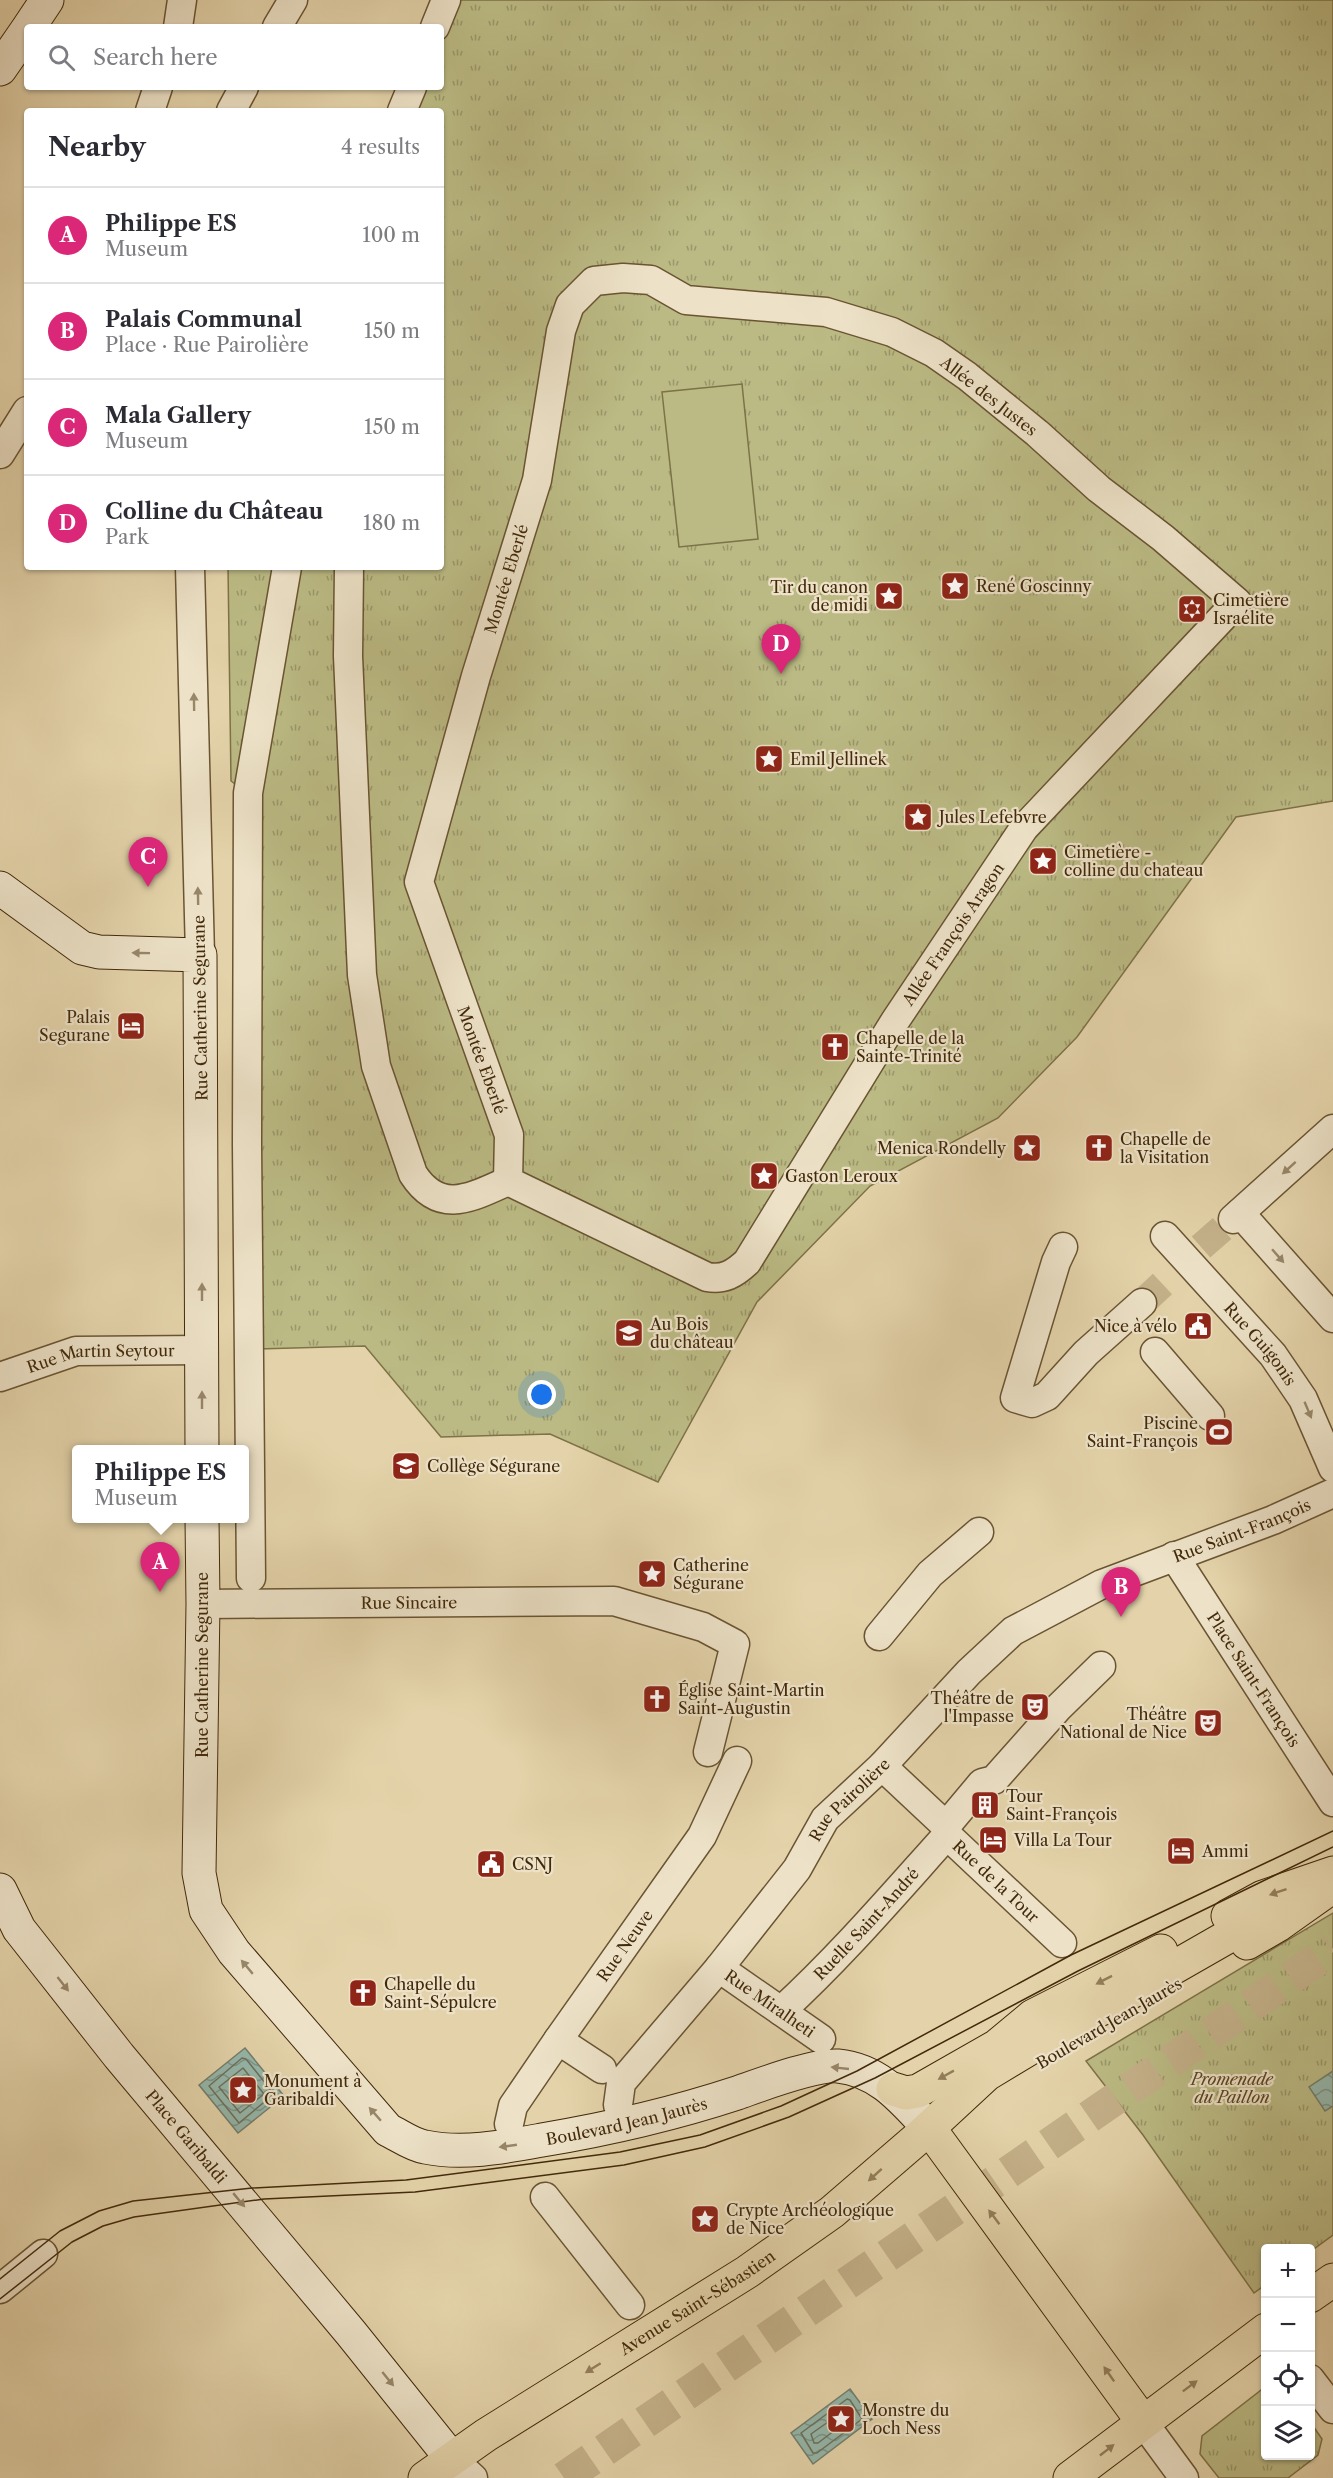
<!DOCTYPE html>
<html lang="en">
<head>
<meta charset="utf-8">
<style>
  :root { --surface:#fff; --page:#f7f7f7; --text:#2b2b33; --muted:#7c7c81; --line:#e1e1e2; --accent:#db2777 }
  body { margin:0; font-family:"Libre Caslon Text",serif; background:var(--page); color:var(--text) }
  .controls { position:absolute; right:18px; bottom:18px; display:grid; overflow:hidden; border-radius:6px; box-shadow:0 2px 4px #0004 }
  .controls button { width:54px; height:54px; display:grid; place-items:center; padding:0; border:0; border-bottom:2px solid var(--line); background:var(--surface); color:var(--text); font:30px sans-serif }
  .you { position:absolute; left:542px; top:1395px; width:21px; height:21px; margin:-15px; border:4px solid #fff; border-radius:50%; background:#1a73e8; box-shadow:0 0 0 9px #1a73e833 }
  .badge { display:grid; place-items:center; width:39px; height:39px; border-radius:50%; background:var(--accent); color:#fff; font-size:20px; font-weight:700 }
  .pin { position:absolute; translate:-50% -50px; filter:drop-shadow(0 2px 3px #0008) }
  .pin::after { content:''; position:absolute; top:32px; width:21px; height:18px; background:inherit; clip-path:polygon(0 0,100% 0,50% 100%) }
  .popup { position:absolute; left:72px; top:1445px; width:177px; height:78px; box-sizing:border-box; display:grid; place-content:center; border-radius:6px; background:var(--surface); filter:drop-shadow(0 2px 4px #0005); font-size:20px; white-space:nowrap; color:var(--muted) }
  .popup b { font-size:22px; color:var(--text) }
  .popup::after { content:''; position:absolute; left:50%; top:100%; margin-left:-12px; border:12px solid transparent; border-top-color:var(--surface) }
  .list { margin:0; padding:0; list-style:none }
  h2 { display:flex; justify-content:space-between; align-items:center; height:78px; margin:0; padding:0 24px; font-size:26px }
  h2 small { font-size:20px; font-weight:400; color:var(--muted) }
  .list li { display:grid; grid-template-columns:39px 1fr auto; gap:18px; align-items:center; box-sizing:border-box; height:96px; padding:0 24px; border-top:2px solid var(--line) }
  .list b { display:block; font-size:22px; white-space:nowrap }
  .list p { margin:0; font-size:20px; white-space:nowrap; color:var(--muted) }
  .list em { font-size:20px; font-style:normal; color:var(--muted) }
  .icon { flex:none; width:33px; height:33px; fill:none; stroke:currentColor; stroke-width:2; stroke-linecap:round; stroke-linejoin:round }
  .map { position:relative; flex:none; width:1333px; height:2478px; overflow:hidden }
  .search { position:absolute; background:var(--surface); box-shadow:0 2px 4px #0004; left:24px; top:24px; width:420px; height:66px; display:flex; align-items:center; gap:15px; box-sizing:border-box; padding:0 21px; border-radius:6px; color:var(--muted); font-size:22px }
  .panel { position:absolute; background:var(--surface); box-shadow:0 2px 4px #0004; left:24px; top:108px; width:420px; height:462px; border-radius:6px }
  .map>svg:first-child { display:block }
</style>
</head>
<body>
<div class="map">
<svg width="1333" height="2478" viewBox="0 0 1333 2478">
  <defs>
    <pattern id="park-tufts" width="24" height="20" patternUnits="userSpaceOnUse" patternTransform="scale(1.5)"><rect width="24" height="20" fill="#bbba84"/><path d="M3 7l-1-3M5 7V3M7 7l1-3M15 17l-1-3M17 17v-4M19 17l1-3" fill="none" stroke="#9a976a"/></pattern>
    <pattern id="water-waves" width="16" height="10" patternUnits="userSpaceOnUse" patternTransform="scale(1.5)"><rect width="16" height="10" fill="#95b7ab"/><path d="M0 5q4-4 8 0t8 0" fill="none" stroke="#7b9589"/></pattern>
  </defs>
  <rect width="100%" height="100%" fill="#e4d3aa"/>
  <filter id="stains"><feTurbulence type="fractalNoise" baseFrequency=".00333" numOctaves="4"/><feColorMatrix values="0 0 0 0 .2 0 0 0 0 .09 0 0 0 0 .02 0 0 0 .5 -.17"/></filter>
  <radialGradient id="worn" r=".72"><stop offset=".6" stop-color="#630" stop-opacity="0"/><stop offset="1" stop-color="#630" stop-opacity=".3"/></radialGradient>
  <path fill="url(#park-tufts)" stroke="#7e7247" stroke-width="1.5" d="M433 0H1333V801L1236 817 1077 1037 998 1118 870 1186 757 1302 658 1482 550 1434 441 1437 365 1346 258 1349 261 804 231 781 228 567H441V111H387L397 87H441V27Z
    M1333 1913V2235L1311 2251 1310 2248H1266L1265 2285 1254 2293 1143 2135 1086 2061Z
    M1265 2387 1266 2456H1310L1311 2423 1322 2439 1318 2455 1288 2478H1219L1200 2454 1202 2436Z"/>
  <path fill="#bbba84" stroke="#7e7247" stroke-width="1.5" d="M742 384 758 539 679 547 662 392Z"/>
  <path fill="url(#water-waves)" stroke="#747e6b" stroke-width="1.5" d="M245 2048 284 2096 238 2133 199 2085Z
    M1333 2071V2106L1325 2111 1309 2087Z
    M850 2389 872 2419 813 2464 791 2433Z"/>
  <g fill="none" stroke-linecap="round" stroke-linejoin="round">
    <path stroke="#6c705a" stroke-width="1.5" d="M242 2058 246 2059 274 2094 239 2123 209 2086Z
      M243 2068 264 2094 240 2113 219 2087Z
      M847 2399 850 2400 862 2419 817 2453H813L801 2433Z
      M845 2410H849L851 2418 818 2443H814L811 2434Z"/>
    <path stroke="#c4b18a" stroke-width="28" stroke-dasharray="28 14" stroke-linecap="butt" d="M1201 1247 1233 1219
      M1142 1303 1172 1275"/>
    <path stroke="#c4b18a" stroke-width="33" stroke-dasharray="33 16" stroke-linecap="butt" d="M564 2478 1333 1949"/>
    <g stroke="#6a5432" stroke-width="31">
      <g id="street">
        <path d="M178 27 182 0"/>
        <path d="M277 27 293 0"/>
        <path d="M435 27 446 0"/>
        <path d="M150 111 158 87"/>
        <path d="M231 111 244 87"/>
        <path d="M402 111 412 87"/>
        <path d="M623 278 651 280 686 300 826 312 892 332 934 353 967 376 1037 433 1099 489 1163 538 1237 602 1024 828 895 1021 747 1262C734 1274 724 1280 707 1277L508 1181 509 1135 419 882 476 676 537 480 561 331 570 305 594 281Z"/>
        <path d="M0 454 27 411"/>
        <path d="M190 567 200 955"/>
        <path d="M349 567 348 656 362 975 376 1066 413 1174C440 1216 472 1197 508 1181"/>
        <path d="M1240 1213 1333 1318"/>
        <path d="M1233 1219 1333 1129"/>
        <path id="s1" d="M1165 1236 1273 1355 1303 1399 1333 1468"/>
        <path d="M1063 1247 1056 1262 1015 1398 1032 1403 1047 1396 1086 1353 1142 1303"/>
        <path d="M1155 1352 1210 1416"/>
        <path id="s2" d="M0 1377 76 1351 203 1350"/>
        <path id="s3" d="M1174 1556 1333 1802"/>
        <path d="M251 1578 247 1145 248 793 287 567"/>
        <path id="s4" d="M203 1604 614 1601 703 1627 735 1644 708 1752"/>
        <path d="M879 1636 930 1574 979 1532"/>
        <path id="s5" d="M882 1766 946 1826 947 1835 1062 1943"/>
        <path d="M946 1826 982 1783 994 1780 1058 1708 1101 1666"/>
        <path id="s6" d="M719 1968 821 2039"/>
        <path id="s7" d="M781 2011C841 1956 893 1895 947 1835"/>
        <path d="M558 2040 602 2069"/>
        <path id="s8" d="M618 2105 621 2083 719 1968 797 1869 825 1819 882 1766 969 1672 1013 1631 1102 1584 1273 1520 1333 1493"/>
        <path id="s9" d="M509 2124 513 2106 558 2040 702 1836 737 1761"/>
        <path d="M545 2197 630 2305"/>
        <path d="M0 2289 43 2254"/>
        <path d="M1310 2379 1333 2409"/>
        <path d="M1143 2422 1184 2478"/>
        <path d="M452 2459 473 2478"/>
      </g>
    </g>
    <g stroke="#42290a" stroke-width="35">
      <g id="secondary">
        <path d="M29 27 47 0"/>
        <path d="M0 69 27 30"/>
        <path d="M0 888 82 948 99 952 200 955 202 1450"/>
        <path id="s10" d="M202 1518 203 1604 199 1873 206 1910 234 1952 388 2130C399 2135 412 2145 425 2147 463 2155 504 2147 542 2140 608 2129 673 2114 737 2093 760 2085 815 2064 838 2066 879 2070 903 2100 929 2128"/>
        <path id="s11" d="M0 1890 19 1929 119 2056 351 2333 452 2459"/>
      </g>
    </g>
    <g stroke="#42290a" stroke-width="35">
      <g id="primary">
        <path d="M1228 1916 1263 1897 1333 1873"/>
        <path d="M1247 1943 1278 1925 1333 1886"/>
        <path d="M893 2089 906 2093 918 2091 997 2046 1033 2016 1161 1951"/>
        <path d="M929 2128 1143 2422"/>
        <path d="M1310 2296 1333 2280"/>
        <path id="s12" d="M425 2478 486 2435 747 2272 832 2212 919 2137 987 2074 1070 2024 1103 2008 1262 1917"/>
        <path d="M1070 2478 1266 2330"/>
      </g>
    </g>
    <use href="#street" stroke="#ede2c8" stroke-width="28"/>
    <use href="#secondary" stroke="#ede2c8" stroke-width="33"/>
    <use href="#primary" stroke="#e4d3aa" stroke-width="33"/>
    <path stroke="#42290a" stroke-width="1.5" d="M0 2279 60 2231 99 2211 133 2201 252 2188 406 2180 620 2152 700 2135 781 2106 857 2071 1071 1955 1333 1831
      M0 2299 72 2242 103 2226 134 2217 264 2199 415 2192 624 2165 705 2147 789 2117 875 2078 1078 1971 1333 1847"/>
  </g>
  <defs><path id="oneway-solid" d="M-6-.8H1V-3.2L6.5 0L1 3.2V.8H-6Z" transform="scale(1.5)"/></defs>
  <g fill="#988669">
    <use href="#oneway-solid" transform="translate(194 702) rotate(-91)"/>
    <use href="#oneway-solid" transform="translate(198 896) rotate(-91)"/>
    <use href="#oneway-solid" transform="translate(141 953) rotate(-179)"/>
    <use href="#oneway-solid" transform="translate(1289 1168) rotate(138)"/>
    <use href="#oneway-solid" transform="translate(1278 1256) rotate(49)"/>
    <use href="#oneway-solid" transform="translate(202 1292) rotate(-90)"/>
    <use href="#oneway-solid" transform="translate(202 1400) rotate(-90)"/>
    <use href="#oneway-solid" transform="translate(1308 1410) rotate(67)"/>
    <use href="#oneway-solid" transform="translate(247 1967) rotate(-130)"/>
    <use href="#oneway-solid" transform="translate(63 1984) rotate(52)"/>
    <use href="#oneway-solid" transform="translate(840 2068) rotate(-174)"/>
    <use href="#oneway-solid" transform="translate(375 2114) rotate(-131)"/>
    <use href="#oneway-solid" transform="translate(508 2146) rotate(172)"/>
    <use href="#oneway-solid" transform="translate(239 2200) rotate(50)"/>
    <use href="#oneway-solid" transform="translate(388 2379) rotate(51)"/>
  </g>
  <g fill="#937e5a">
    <use href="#oneway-solid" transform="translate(1278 1892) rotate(161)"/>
    <use href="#oneway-solid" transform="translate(1104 1980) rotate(153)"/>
    <use href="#oneway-solid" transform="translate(946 2075) rotate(151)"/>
    <use href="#oneway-solid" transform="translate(875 2175) rotate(138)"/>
    <use href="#oneway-solid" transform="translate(994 2217) rotate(-127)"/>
    <use href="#oneway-solid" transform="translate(593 2368) rotate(148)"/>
    <use href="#oneway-solid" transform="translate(1109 2374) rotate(-125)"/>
    <use href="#oneway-solid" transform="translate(1190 2386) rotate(-37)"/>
    <use href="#oneway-solid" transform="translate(1107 2450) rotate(-38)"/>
  </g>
  <defs>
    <g id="sight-square" transform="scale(1.5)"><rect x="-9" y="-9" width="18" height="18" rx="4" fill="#8f2418" stroke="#ede2c8"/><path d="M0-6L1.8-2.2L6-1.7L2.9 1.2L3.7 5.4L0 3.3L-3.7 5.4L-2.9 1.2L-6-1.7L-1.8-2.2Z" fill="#fff"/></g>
    <g id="synagogue-square" transform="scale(1.5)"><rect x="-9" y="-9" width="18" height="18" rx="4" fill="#8f2418" stroke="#ede2c8"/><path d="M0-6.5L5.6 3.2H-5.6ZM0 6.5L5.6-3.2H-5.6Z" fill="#fff"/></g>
    <g id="hotel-square" transform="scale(1.5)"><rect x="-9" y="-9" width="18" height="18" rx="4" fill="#8f2418" stroke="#ede2c8"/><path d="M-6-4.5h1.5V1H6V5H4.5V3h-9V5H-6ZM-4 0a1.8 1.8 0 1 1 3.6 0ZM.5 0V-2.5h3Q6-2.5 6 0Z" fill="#fff"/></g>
    <g id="church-square" transform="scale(1.5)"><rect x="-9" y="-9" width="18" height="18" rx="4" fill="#8f2418" stroke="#ede2c8"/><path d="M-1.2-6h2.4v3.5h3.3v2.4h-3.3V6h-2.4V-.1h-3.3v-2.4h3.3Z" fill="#fff"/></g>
    <g id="civic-square" transform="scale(1.5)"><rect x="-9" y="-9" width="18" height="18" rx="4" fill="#8f2418" stroke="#ede2c8"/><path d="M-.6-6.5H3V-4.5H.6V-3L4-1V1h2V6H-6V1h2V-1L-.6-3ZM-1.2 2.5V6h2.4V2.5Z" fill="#fff"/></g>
    <g id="school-square" transform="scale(1.5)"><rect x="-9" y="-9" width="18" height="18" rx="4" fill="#8f2418" stroke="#ede2c8"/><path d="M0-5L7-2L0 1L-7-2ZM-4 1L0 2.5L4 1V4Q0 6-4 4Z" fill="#fff"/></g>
    <g id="stadium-square" transform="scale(1.5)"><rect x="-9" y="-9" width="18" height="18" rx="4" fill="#8f2418" stroke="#ede2c8"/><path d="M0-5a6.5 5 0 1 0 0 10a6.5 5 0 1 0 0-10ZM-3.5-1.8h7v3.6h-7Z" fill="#fff"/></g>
    <g id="theatre-square" transform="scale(1.5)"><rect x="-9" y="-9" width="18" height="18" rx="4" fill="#8f2418" stroke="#ede2c8"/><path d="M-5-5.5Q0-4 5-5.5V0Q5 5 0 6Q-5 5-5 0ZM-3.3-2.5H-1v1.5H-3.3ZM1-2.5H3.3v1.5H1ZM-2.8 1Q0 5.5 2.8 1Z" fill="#fff"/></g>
    <g id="building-square" transform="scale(1.5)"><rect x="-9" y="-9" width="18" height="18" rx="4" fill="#8f2418" stroke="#ede2c8"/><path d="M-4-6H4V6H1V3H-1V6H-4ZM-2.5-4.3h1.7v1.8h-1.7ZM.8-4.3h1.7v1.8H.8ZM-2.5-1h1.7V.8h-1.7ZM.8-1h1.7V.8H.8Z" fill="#fff"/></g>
  </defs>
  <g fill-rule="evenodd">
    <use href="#sight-square" x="955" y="586"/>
    <use href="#sight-square" x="889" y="596"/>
    <use href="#synagogue-square" x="1192" y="609"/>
    <use href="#sight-square" x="769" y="759"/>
    <use href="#sight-square" x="918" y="817"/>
    <use href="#sight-square" x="1043" y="861"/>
    <use href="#hotel-square" x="131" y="1026"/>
    <use href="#church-square" x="835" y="1047"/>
    <use href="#sight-square" x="1027" y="1148"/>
    <use href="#church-square" x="1099" y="1148"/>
    <use href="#sight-square" x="764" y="1176"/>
    <use href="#civic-square" x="1198" y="1326"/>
    <use href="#school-square" x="629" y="1333"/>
    <use href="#stadium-square" x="1219" y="1432"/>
    <use href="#school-square" x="406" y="1466"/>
    <use href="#sight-square" x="652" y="1574"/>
    <use href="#church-square" x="657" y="1699"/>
    <use href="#theatre-square" x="1035" y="1707"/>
    <use href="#theatre-square" x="1208" y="1723"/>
    <use href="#building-square" x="985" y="1805"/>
    <use href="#hotel-square" x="993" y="1840"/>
    <use href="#hotel-square" x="1181" y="1851"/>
    <use href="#civic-square" x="491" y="1864"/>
    <use href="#church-square" x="363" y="1993"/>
    <use href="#sight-square" x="243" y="2090"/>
    <use href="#sight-square" x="705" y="2219"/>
    <use href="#sight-square" x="841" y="2419"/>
  </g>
  <g text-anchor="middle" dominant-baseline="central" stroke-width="4.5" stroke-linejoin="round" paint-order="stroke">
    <g font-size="16" fill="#42290a" stroke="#ede2c8">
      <text transform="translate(989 396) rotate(38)">Allée des Justes</text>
      <text transform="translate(506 579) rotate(-73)">Montée Eberlé</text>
      <text transform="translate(953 934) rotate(-56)">Allée François Aragon</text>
      <text transform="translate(200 1008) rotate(-91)">Rue Catherine Segurane</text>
      <text transform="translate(482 1060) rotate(70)">Montée Eberlé</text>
      <text stroke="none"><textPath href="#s1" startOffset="144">Rue Guigonis</textPath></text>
      <text stroke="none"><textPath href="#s2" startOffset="104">Rue Martin Seytour</textPath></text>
      <text stroke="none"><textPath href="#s8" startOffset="873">Rue Saint-François</textPath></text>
      <text stroke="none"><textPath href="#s4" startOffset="206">Rue Sincaire</textPath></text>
      <text transform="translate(202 1665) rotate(-90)">Rue Catherine Segurane</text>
      <text stroke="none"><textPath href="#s3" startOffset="147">Place Saint-François</textPath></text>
      <text stroke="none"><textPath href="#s8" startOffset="387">Rue Pairolière</textPath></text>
      <text stroke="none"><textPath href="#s5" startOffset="164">Rue de la Tour</textPath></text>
      <text stroke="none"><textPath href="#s7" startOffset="122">Ruelle Saint-André</textPath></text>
      <text stroke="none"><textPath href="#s9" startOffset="214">Rue Neuve</textPath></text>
      <text stroke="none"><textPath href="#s6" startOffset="62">Rue Miralheti</textPath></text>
      <text transform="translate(1109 2023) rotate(-30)">Boulevard Jean Jaurès</text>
      <text stroke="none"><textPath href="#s10" startOffset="924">Boulevard Jean Jaurès</textPath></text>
      <text stroke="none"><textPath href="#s11" startOffset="310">Place Garibaldi</textPath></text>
      <text stroke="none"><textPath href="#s12" startOffset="324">Avenue Saint-Sébastien</textPath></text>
    </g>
    <g font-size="16" fill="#42290a" stroke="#ede2c8" text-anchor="start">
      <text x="976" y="586">René Goscinny</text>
      <text x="868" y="587" text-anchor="end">Tir du canon<tspan x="868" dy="18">de midi</tspan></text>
      <text x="1213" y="600">Cimetière<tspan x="1213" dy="18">Israélite</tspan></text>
      <text x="790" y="759">Emil Jellinek</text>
      <text x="939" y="817">Jules Lefebvre</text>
      <text x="1064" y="852">Cimetière -<tspan x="1064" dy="18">colline du chateau</tspan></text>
      <text x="110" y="1017" text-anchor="end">Palais<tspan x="110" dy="18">Segurane</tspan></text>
      <text x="856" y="1038">Chapelle de la<tspan x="856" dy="18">Sainte-Trinité</tspan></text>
      <text x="1120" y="1139">Chapelle de<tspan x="1120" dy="18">la Visitation</tspan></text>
      <text x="1006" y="1148" text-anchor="end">Menica Rondelly</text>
      <text x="785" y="1176">Gaston Leroux</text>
      <text x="650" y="1324">Au Bois<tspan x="650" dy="18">du château</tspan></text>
      <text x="1177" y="1326" text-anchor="end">Nice à vélo</text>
      <text x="1198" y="1423" text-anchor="end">Piscine<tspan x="1198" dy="18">Saint-François</tspan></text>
      <text x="427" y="1466">Collège Ségurane</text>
      <text x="673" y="1565">Catherine<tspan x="673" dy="18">Ségurane</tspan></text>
      <text x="678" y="1690">Église Saint-Martin<tspan x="678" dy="18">Saint-Augustin</tspan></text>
      <text x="1014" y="1698" text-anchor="end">Théâtre de<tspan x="1014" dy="18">l'Impasse</tspan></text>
      <text x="1187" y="1714" text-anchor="end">Théâtre<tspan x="1187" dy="18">National de Nice</tspan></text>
      <text x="1006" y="1796">Tour<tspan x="1006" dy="18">Saint-François</tspan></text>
      <text x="1014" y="1840">Villa La Tour</text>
      <text x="1202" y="1851">Ammi</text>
      <text x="512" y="1864">CSNJ</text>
      <text x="384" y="1984">Chapelle du<tspan x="384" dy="18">Saint-Sépulcre</tspan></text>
      <text x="264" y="2081">Monument à<tspan x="264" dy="18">Garibaldi</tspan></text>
      <text x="726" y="2210">Crypte Archéologique<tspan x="726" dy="18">de Nice</tspan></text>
      <text x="862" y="2410">Monstre du<tspan x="862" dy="18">Loch Ness</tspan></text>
    </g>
    <g font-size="16" font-style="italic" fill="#5a4622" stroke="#ede2c8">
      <text x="1232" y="2079">Promenade<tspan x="1232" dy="18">du Paillon</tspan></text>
    </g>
  </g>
  <rect width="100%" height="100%" filter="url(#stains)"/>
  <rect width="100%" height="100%" fill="url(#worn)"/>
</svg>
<div class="controls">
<button>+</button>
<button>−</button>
<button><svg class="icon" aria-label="locate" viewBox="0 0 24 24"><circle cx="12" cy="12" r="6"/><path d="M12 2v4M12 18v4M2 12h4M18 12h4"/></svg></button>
<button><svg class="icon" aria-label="layers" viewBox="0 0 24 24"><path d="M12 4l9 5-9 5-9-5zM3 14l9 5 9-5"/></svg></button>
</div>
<div class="you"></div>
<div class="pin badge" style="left:160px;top:1592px">A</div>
<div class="popup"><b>Philippe ES</b>Museum</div>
<div class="pin badge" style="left:1121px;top:1617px">B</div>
<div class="pin badge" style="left:148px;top:887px">C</div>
<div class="pin badge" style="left:781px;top:674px">D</div>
<div class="search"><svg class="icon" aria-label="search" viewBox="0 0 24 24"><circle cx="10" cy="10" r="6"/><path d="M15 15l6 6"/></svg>Search here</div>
<section class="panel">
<h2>Nearby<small>4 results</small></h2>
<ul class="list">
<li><span class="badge">A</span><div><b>Philippe ES</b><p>Museum</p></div><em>100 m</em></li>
<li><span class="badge">B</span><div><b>Palais Communal</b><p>Place · Rue Pairolière</p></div><em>150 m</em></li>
<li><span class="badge">C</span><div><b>Mala Gallery</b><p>Museum</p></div><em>150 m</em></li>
<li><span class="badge">D</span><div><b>Colline du Château</b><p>Park</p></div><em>180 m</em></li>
</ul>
</section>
</div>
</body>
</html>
